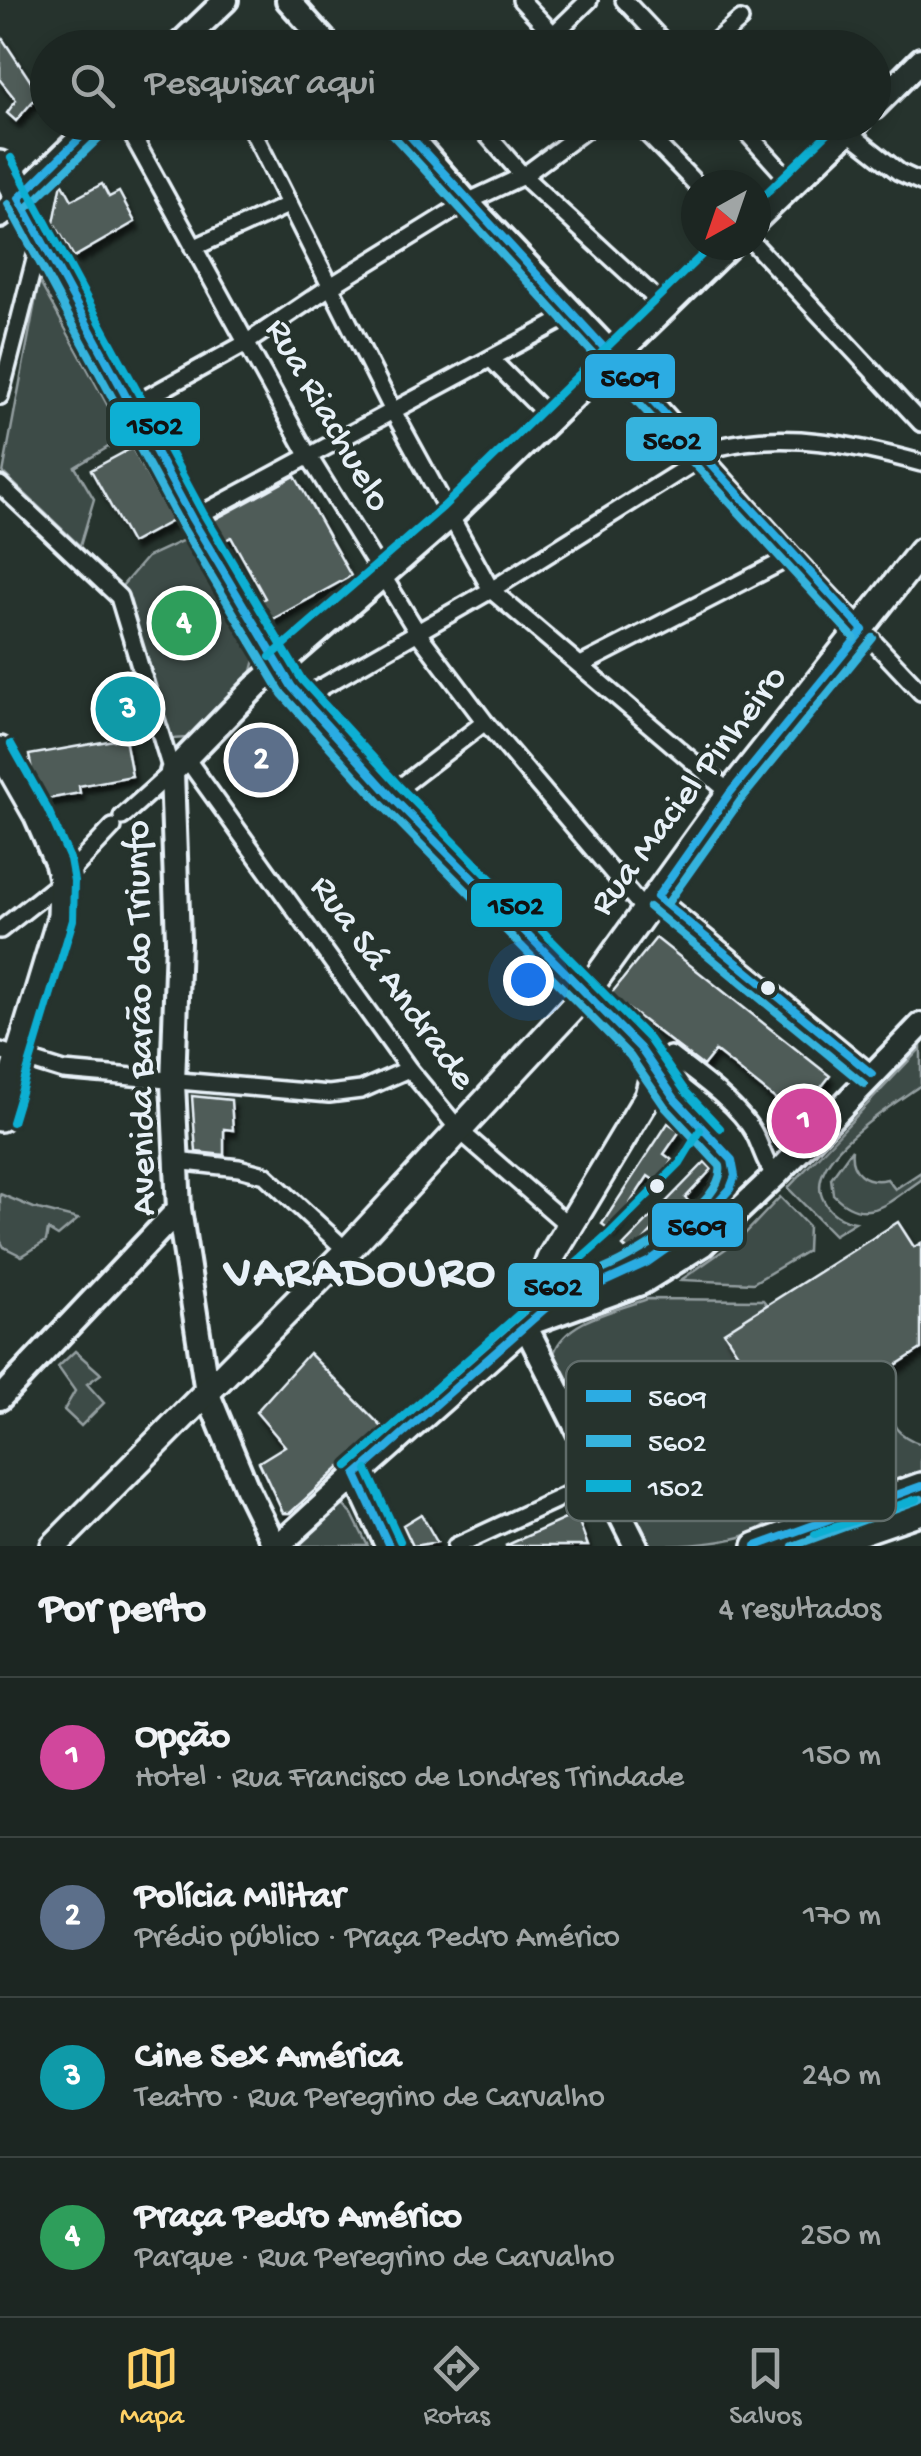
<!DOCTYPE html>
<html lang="pt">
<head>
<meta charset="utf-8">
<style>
  :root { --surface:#1c2622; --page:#252e2a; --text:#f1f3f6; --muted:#a0a5a5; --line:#3a4340; --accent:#ffd166 }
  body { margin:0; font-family:"Gochi Hand",sans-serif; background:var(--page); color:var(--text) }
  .compass { position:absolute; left:681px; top:170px; width:90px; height:90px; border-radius:50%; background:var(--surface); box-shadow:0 5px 15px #0003; rotate:220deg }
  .you { position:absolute; left:528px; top:980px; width:35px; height:35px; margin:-25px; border:8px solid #fff; border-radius:50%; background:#1a73e8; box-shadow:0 0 0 15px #1a73e833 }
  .badge { display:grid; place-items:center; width:65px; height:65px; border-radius:50%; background:var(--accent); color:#fff; font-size:32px; font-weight:700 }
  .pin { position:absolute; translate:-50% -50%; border:5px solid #fff; box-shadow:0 2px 10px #0006 }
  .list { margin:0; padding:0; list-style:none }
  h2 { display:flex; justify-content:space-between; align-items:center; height:130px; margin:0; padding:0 40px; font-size:42px }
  h2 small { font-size:32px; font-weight:400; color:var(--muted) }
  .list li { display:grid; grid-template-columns:65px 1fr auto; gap:30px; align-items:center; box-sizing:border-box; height:160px; padding:0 40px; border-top:2px solid var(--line) }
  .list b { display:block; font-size:38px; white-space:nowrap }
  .list p { margin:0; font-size:32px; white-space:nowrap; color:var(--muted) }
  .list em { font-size:32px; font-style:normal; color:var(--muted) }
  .icon { flex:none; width:55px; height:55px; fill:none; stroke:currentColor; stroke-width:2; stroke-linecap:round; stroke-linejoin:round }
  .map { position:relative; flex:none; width:921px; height:1546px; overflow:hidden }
  .search { position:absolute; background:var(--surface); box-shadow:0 5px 15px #0003; left:30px; right:30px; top:30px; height:110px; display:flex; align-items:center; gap:25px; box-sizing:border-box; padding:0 35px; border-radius:55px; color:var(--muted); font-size:38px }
  .sheet { height:770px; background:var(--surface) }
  nav { display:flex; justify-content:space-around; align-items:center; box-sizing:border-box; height:140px; border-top:2px solid var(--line); background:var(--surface); font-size:28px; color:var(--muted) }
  nav a { display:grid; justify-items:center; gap:5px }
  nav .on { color:var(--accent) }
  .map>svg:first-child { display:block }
</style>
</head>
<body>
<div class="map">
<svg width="921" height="1546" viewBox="0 0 921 1546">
  <defs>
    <filter id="shadow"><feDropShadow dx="4" dy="7" stdDeviation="2.5" flood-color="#0009"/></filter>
  </defs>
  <rect width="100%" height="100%" fill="#26332d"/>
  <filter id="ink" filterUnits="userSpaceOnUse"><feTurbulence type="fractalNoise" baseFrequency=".01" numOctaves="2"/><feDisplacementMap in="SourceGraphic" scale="20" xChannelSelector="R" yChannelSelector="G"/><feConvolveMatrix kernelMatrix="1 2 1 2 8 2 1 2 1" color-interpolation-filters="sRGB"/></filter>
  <g filter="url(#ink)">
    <path fill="#3e4b47" stroke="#939ea0" stroke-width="2.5" d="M39 281 125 437 75 467 94 499 80 546 3 473Z
      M188 538 255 660 250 678 187 738 172 739 122 586 147 557Z
      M921 1048V1085C893 1105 800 1160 824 1201 830 1213 842 1220 855 1222L834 1235 788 1188Z
      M852 1149C849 1172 866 1184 887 1179L895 1189 921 1172V1180C891 1200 866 1229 833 1194L831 1178Z
      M0 1194 34 1208 78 1219 58 1236 48 1230 46 1241 22 1256 4 1247 0 1240Z
      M780 1197 808 1226 807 1251 753 1283 681 1280 741 1238Z
      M647 1299 763 1300 767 1305 764 1394 735 1412 744 1425 731 1432C744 1453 764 1476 771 1499 790 1546 676 1546 646 1546L554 1353C566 1319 616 1311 647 1299Z
      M75 1351 101 1374 87 1384 104 1403 81 1426 64 1410 75 1391 58 1367Z
      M889 1402C889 1426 899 1436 921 1444V1478L821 1513 808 1498C809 1446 849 1424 889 1402Z
      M342 1504 352 1514 368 1546H285L330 1506Z"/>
    <path fill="#505c59" stroke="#e8f1f8" stroke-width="2.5" filter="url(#shadow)" d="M0 35 39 94 16 121 7 113 16 100 0 80Z
      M62 182 72 200 102 184 109 197 119 192 135 222 74 257 54 223Z
      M132 448 172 521 131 543 91 470Z
      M295 476 351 576 271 620 260 601 265 598 231 537 224 541 212 521Z
      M125 738 132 776 79 786 80 793 47 799 33 775 29 755Z
      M656 938 830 1076 798 1117 715 1051 703 1066 610 995Z
      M192 1096 231 1100 233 1130 224 1129V1155L196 1152Z
      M668 1123 680 1131 664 1154 672 1160 658 1183 648 1176 612 1231 602 1224Z
      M705 1162 712 1169 685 1198 694 1207 666 1235 657 1226 631 1254 623 1246Z
      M898 1222 914 1247 921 1243V1349L789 1433 724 1332Z
      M309 1353 383 1428 290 1513H283L259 1462 285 1446 256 1412Z
      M421 1514 437 1542 413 1546 403 1525Z
      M576 1514 588 1546H505Z"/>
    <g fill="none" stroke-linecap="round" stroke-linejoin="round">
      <g stroke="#e8f1f8" stroke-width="22">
        <path id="street" d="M521 0 566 48
          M624 0 669 48
          M554 34 589 0
          M708 48 740 20
          M125 122 308 455 418 633 485 722 646 912
          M248 122 393 411 491 590 730 793
          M476 122 523 176 665 307
          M636 122 697 185
          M737 122 793 184
          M848 132 899 172 921 182
          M755 245 921 423
          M193 248 288 205
          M614 356 793 556 921 692
          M491 359 551 419
          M0 396 40 240
          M132 406 246 343 331 286 467 202 523 176 596 122
          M0 485 119 597 172 772 122 817
          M192 519 573 314
          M581 665 793 556
          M301 699 491 590 719 447C786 430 855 445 921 463
          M186 758 409 1069 460 1131 568 1225
          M390 795 485 722
          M657 897 872 1074
          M0 930 62 881 113 827
          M0 1051 64 1071 329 1094 361 1090 409 1069
          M654 1072 670 1055C696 1075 738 1104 754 1133 762 1148 764 1162 775 1176
          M176 1161 239 1168 265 1175 347 1251
          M456 1546 601 1479"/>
      </g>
      <g stroke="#e8f1f8" stroke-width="30">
        <path id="secondary" d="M288 0 331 48
          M176 48 226 0
          M874 107 921 60
          M397 122 467 202 614 356
          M0 216 97 122
          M756 220 858 122
          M0 1398 179 1209
          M275 1546 247 1489 207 1392 179 1209 173 1083 178 941 172 772 255 687 451 516 730 245
          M278 1546 356 1475
          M636 1546 525 1325 641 1283 702 1245 775 1176 921 1025"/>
      </g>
      <g stroke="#e8f1f8" stroke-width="32">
        <path id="primary" d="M0 164 192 519 292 687 390 795 640 1048 654 1072 648 1096 550 1259 525 1325 356 1475 389 1546
          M0 750 37 815 58 863 62 881 61 916 0 1118
          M54 1546 347 1251 586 993 730 793 921 552
          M756 1546 921 1486
          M819 1546 921 1511"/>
      </g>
      <use href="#street" stroke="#26332d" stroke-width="15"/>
      <use href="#secondary" stroke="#26332d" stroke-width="22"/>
      <use href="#primary" stroke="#26332d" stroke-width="25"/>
      <g stroke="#26332d" stroke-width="15">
        <path id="bus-1" d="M397 122 863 630
          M19 198 192 519 292 687 390 795 640 1048 675 1099 732 1160 735 1176 730 1189 692 1231 648 1262 600 1284 565 1291 356 1475
          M19 198 96 122
          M657 897 730 793 863 630
          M657 897 872 1074
          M356 1475 389 1546
          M756 1546 921 1486"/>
      </g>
      <g stroke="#26332d" stroke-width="15">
        <path id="bus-2" d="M388 130 854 638
          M8 204 181 525 282 694 381 804 630 1056 665 1107 720 1166C727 1203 627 1262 596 1272 583 1276 570 1277 558 1281L348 1466
          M28 207 106 131
          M667 904 740 801 873 638
          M649 907 864 1084
          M793 1546 921 1499"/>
      </g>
      <g stroke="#26332d" stroke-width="15">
        <path id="bus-3" d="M11 158 203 513 302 680 399 786 649 1039 685 1091 720 1128
          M756 203 839 122
          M270 657 443 507 712 245
          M11 744 48 810 70 859 74 881 73 920 12 1122
          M348 1466 608 1235 680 1163 700 1130
          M367 1470 400 1541
          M815 1534 917 1499"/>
      </g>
      <use href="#bus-1" stroke="#2cace3" stroke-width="8"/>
      <use href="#bus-2" stroke="#36b3dd" stroke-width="8"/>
      <use href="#bus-3" stroke="#0dafd3" stroke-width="8"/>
    </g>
  </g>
  <g fill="#e8f1f8" stroke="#26332d" stroke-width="4">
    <circle cx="768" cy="988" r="9"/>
    <circle cx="657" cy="1186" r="9"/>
  </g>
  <g text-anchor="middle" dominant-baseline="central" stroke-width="8" stroke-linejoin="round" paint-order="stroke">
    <g font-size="38" fill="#e8f1f8" stroke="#26332d">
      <text transform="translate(326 416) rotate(60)">Rua Riachuelo</text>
      <text transform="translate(690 792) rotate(-53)">Rua Maciel Pinheiro</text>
      <text transform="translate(391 984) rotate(54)">Rua Sá Andrade</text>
      <text transform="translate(143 1018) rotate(-91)">Avenida Barão do Triunfo</text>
    </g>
    <g font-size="48" font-weight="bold" letter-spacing="2.5" fill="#e8f1f8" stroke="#26332d">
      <text x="361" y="1275">VARADOURO</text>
    </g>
  </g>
  <rect x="566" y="1361" width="330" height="160" rx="15" fill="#26332d" stroke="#606c6a" stroke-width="2.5"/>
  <rect x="586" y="1390" width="45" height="12" fill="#2cace3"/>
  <rect x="586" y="1435" width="45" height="12" fill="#36b3dd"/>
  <rect x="586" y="1480" width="45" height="12" fill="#0dafd3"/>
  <g font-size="28" fill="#e8f1f8">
    <text x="648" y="1406">5609</text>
    <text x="648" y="1451">5602</text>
    <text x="648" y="1496">1502</text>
  </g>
  <g stroke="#26332d" stroke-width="4">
    <rect x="583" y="352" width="94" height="48" rx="10" fill="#2cace3"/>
    <rect x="108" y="400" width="94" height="48" rx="10" fill="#0dafd3"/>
    <rect x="624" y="415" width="95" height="48" rx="10" fill="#36b3dd"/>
    <rect x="469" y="881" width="95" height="48" rx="10" fill="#0dafd3"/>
    <rect x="650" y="1201" width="95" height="48" rx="10" fill="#2cace3"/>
    <rect x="506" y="1261" width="95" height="48" rx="10" fill="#36b3dd"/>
  </g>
  <g font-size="28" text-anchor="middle" font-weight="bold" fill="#111">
    <text x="630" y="386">5609</text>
    <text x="155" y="434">1502</text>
    <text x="672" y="449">5602</text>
    <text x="516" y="914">1502</text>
    <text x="697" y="1235">5609</text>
    <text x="553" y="1295">5602</text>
  </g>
</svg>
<svg class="compass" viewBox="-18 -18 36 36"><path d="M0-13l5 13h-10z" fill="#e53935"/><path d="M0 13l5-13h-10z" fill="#a0a5a5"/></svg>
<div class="you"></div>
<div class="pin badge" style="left:804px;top:1121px;background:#d1479c">1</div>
<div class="pin badge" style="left:261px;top:760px;background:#5c6f8a">2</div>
<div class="pin badge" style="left:128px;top:709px;background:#0f9aa8">3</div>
<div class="pin badge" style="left:184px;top:623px;background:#2e9e5b">4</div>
<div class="search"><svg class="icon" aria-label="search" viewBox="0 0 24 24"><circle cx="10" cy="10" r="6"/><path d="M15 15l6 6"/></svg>Pesquisar aqui</div>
</div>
<section class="sheet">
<h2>Por perto<small>4 resultados</small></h2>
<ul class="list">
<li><span class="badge" style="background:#d1479c">1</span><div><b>Opção</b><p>Hotel · Rua Francisco de Londres Trindade</p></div><em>150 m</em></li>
<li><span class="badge" style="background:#5c6f8a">2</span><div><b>Polícia Militar</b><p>Prédio público · Praça Pedro Américo</p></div><em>170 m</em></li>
<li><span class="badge" style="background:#0f9aa8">3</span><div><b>Cine Sex América</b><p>Teatro · Rua Peregrino de Carvalho</p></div><em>240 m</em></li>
<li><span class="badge" style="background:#2e9e5b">4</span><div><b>Praça Pedro Américo</b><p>Parque · Rua Peregrino de Carvalho</p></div><em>250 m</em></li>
</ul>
</section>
<nav>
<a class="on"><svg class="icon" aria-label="map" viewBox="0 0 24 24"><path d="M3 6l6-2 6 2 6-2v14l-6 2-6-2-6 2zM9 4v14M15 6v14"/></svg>Mapa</a>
<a><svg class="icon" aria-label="directions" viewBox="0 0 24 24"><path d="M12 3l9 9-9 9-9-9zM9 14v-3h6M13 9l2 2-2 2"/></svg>Rotas</a>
<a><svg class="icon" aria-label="saved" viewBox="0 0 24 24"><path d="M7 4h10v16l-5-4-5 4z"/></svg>Salvos</a>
</nav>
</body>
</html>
